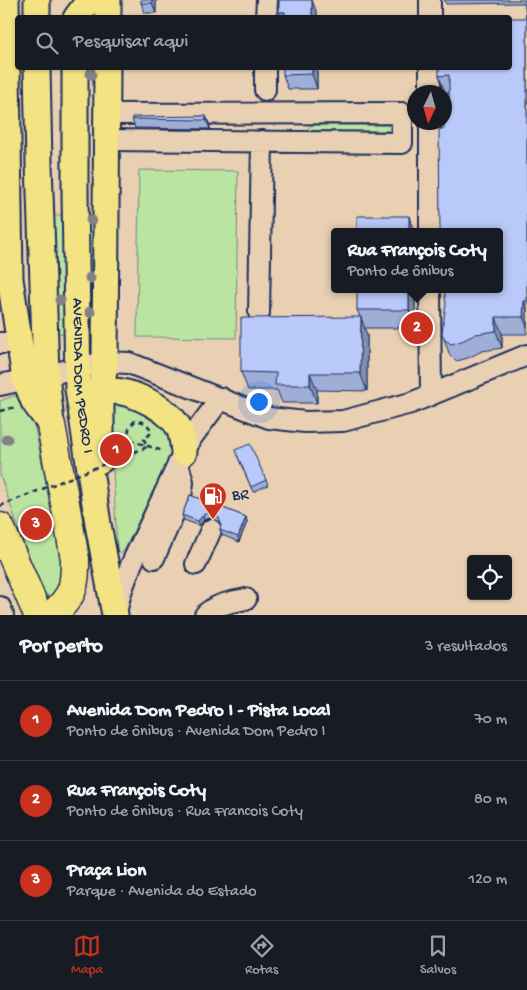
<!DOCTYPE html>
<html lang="pt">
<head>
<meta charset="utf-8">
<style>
  :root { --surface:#171b24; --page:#242831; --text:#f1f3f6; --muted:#9ea1a6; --line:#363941; --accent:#c8321e }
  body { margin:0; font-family:"Gochi Hand",sans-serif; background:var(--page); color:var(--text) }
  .controls { position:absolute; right:15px; bottom:15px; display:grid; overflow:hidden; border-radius:5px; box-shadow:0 1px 4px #0004 }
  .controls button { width:45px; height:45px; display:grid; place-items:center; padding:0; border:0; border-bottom:1px solid var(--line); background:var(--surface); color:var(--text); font:25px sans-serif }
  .compass { position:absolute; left:407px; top:85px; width:45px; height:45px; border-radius:50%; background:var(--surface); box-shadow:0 1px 4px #0004; rotate:185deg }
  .you { position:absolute; left:258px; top:401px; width:18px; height:18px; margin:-12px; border:4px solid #fff; border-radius:50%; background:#1a73e8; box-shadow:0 0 0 8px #1a73e833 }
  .badge { display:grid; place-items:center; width:32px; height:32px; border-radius:50%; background:var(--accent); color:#fff; font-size:16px; font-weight:700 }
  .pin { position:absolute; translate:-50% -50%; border:2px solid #fff; box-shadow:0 1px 5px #0006 }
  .popup { position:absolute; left:331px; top:228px; width:172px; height:65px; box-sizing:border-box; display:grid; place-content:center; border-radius:5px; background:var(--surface); filter:drop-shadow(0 1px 4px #0005); font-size:16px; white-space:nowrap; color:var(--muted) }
  .popup b { font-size:19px; color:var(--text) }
  .popup::after { content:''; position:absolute; left:50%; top:100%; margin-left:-10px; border:10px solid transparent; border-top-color:var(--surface) }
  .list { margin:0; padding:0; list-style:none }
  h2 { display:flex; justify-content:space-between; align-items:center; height:65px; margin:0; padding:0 20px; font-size:21px }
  h2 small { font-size:16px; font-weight:400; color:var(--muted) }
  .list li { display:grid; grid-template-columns:32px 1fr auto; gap:15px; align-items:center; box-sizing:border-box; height:80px; padding:0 20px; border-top:1px solid var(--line) }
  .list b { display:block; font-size:19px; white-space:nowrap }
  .list p { margin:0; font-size:16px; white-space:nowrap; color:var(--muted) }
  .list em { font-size:16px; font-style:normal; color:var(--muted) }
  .icon { flex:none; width:28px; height:28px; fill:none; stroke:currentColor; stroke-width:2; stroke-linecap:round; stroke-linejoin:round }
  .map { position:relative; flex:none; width:527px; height:615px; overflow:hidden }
  .search { position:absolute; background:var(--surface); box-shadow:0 1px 4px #0004; left:15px; right:15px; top:15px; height:55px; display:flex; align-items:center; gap:12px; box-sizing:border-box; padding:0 18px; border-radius:5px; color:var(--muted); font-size:19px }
  .sheet { height:305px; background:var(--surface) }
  nav { display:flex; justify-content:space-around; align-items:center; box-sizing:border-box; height:70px; border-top:1px solid var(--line); background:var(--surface); font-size:14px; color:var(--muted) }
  nav a { display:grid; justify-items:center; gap:2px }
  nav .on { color:var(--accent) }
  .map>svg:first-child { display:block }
</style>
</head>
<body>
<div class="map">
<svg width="527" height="615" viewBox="0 0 527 615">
  <rect width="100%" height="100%" fill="#ead0b2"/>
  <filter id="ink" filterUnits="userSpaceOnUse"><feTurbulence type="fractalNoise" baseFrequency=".02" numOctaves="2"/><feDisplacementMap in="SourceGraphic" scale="10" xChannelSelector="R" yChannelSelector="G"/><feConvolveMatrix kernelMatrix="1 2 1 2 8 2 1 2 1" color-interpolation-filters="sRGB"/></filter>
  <g filter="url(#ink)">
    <path fill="#bbe4a1" stroke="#6b8a80" d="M311 125H388L390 129 387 131H311L308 129Z
      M139 170 238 171 236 338 137 337Z
      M86 214H94V332H87Z
      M53 215H62L64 333 56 334Z
      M13 396H20L31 409 64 572V580L53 596 45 595 40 590 0 475V401Z
      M114 401 165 418 173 449 124 551 121 553 117 550 110 408Z"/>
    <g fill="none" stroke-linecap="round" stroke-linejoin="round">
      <g stroke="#1b2f5e" stroke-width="24">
        <path id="minor" d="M430 0V18
          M266 18 267 0
          M430 68V92
          M265 90V68
          M430 122V232
          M107 140 402 143V113L107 114
          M430 289 431 395
          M259 313 262 141
          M0 343H18
          M0 385 105 362 129 363 269 418 305 422 343 421 411 403 527 355
          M154 558 181 497 183 482 178 464
          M196 564 211 530
          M0 607 3 615
          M116 613 121 592 131 565 184 452 192 437 221 398
          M205 615C215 604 232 602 246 599"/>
      </g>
      <g stroke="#1b2f5e" stroke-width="29">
        <g id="major">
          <path d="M6 0 10 279 25 379 34 402 51 425"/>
          <path d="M37 0V18"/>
          <path d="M108 0V18"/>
          <path d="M76 18 85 6 87 0"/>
          <path d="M37 68 39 163 46 374 51 423"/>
          <path id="s1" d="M75 68V194L78 389 98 524 115 615"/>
          <path d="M87 402C91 399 95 395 100 393 123 385 165 406 178 426 182 433 183 443 184 452"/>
          <path d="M101 460V393L105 362 107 68"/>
        </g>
      </g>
      <g stroke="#1b2f5e" stroke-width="31">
        <path id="highway" d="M51 425 75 559C75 587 74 595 52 615
          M0 527 38 615"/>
      </g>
      <path stroke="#1b2f5e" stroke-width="2.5" stroke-dasharray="5 4" stroke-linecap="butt" d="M0 411 16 407
        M121 443 133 441 163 451"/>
      <use href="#minor" stroke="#ead0b2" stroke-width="20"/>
      <use href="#major" stroke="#f4e382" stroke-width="25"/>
      <use href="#highway" stroke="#f4e382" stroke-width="28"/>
      <path stroke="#1b2f5e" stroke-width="2.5" stroke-dasharray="5 4" stroke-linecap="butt" d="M0 506 147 447 144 439 150 434 151 430C147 423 143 421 135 421 128 427 126 433 133 441"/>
    </g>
    <g fill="#818188">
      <circle cx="91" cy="74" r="5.5"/>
      <circle cx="91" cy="220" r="5.5"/>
      <circle cx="90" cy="278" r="5.5"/>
      <circle cx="60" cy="300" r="5.5"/>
      <circle cx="90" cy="312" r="5.5"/>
      <circle cx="7" cy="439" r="5.5"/>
    </g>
    <path fill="#9faed7" stroke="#1b2f5e" d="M156 0V13H145L141 3Z
      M444 0H527V334H502V348L482 351 468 358 457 361 450 356 442 333 500 289 444 129 449 99V93H445L439 76 526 18 525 6 523 3 446 4Z
      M279 12 317 13V18H281Z
      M317 68V89H288L283 75Z
      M206 116 210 126V129L135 128 132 119Z
      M415 289V328H364L367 335V391L317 390V403H282L277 390H248L241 372 360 317 357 310Z
      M237 455 266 480 268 485 253 492Z
      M190 495 246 517 247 522 239 542 222 535 220 530 221 523 215 519 210 518 204 520 200 526 184 520 182 515Z"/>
    <path fill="#828daf" stroke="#1b2f5e" d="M152 0H156V13L152 3Z
      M312 0 317 13V18H312Z
      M312 68H317V89L312 74Z
      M206 116 210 126V129L206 120Z
      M409 216 414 232H409Z
      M409 289H415V328L409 310Z
      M524 301 527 310V327L523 317Z
      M361 317 367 335V391L360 373Z
      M496 317 502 334V348L496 331Z
      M310 373 317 390V403L310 385Z
      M203 515 204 520 200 526 198 521Z
      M246 517 247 522 239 542 238 537Z"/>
    <path fill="#b9cafa" stroke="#1b2f5e" d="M141 0H152V3H141Z
      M279 0H312V18H285V12H279Z
      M525 0H527V301H524L523 317H496V331L476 334 462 341 451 344 444 339 442 333 446 304 445 298V289H500V232H440L439 129H444V99H449V75L439 76V68H510V18H526Z
      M448 17 501 18H448Z
      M283 68H312V74L283 75Z
      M206 116V120L132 119V117Z
      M357 216H409V232H357Z
      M357 289H409V310H357Z
      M361 317 360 373H310V385H275L276 373 241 372V318Z
      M250 444 266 480 251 487 235 450Z
      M190 495 246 517 238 537 220 530 221 524 219 518 214 514 208 513 203 515 198 521 182 515Z"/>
  </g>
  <defs>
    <g id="fuel-pin" transform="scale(1.4375)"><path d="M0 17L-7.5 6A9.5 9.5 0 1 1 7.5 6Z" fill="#c8321e" stroke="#ead0b2"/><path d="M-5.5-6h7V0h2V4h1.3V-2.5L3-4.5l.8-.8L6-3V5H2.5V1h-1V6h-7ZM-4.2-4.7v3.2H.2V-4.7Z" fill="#fff"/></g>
  </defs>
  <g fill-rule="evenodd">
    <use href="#fuel-pin" x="213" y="496"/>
  </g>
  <g text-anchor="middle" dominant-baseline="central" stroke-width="4.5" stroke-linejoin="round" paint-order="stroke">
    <g font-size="16" fill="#1b2f5e" stroke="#ead0b2">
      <text stroke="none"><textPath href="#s1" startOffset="308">AVENIDA DOM PEDRO I</textPath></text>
    </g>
    <g font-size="16" fill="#1b2f5e" stroke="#ead0b2" text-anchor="start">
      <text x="232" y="496">BR</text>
    </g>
  </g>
</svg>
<div class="controls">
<button><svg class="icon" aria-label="locate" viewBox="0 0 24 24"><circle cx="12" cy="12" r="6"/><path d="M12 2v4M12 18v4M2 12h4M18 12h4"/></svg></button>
</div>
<svg class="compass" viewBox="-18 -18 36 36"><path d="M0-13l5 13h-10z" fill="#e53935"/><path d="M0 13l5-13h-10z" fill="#9ea1a6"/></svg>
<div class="you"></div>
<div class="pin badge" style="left:116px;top:450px">1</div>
<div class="pin badge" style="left:417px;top:328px">2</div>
<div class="popup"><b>Rua François Coty</b>Ponto de ônibus</div>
<div class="pin badge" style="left:36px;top:524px">3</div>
<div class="search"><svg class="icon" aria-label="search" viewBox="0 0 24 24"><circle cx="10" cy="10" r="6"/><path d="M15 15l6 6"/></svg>Pesquisar aqui</div>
</div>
<section class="sheet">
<h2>Por perto<small>3 resultados</small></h2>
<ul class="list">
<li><span class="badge">1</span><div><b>Avenida Dom Pedro I - Pista Local</b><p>Ponto de ônibus · Avenida Dom Pedro I</p></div><em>70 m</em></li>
<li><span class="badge">2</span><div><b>Rua François Coty</b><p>Ponto de ônibus · Rua Francois Coty</p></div><em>80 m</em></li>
<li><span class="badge">3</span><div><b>Praça Lion</b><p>Parque · Avenida do Estado</p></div><em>120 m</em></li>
</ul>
</section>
<nav>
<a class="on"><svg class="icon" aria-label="map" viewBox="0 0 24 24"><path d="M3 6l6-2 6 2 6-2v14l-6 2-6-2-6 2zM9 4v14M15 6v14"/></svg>Mapa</a>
<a><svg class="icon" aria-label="directions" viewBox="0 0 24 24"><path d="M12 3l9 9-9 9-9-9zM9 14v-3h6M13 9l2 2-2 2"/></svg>Rotas</a>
<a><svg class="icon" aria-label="saved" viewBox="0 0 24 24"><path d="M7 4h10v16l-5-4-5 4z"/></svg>Salvos</a>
</nav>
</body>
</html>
